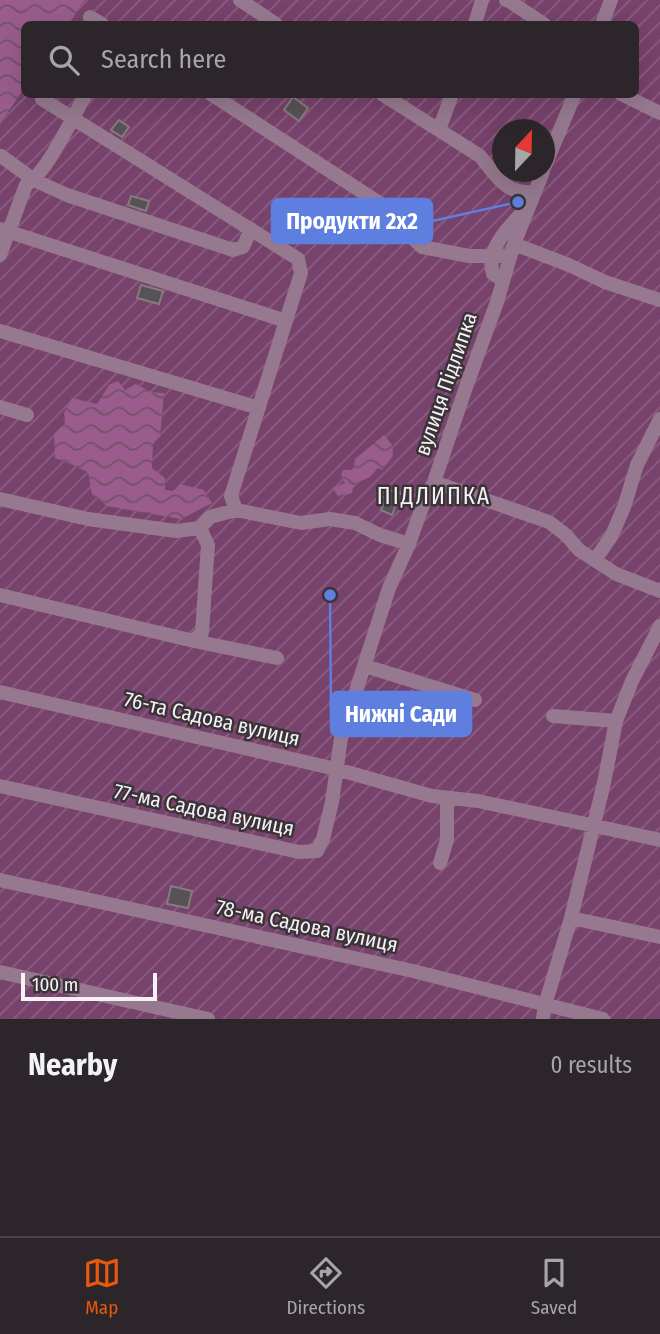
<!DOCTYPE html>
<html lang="en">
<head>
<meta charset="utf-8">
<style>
  :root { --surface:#2c262a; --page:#342e32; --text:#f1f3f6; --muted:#a6a5a8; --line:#484347; --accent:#ea580c }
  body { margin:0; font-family:"Fira Sans Condensed",sans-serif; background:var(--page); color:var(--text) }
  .compass { position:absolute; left:492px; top:119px; width:63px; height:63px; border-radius:50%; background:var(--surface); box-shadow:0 7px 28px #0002; rotate:22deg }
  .scale { position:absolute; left:21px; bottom:18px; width:136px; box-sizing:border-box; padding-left:7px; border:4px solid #f5f1f4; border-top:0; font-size:19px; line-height:24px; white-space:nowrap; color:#f5f1f4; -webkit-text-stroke:5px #3a3338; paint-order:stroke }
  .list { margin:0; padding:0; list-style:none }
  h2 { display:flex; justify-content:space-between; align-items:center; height:91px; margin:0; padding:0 28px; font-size:30px }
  h2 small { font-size:23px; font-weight:400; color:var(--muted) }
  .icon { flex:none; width:38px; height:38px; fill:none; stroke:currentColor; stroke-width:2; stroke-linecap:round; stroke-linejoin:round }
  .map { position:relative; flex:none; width:660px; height:1019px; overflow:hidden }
  .search { position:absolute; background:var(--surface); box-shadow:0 7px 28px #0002; left:21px; right:21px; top:21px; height:77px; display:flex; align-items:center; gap:18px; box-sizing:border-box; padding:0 24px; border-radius:10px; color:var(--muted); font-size:26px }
  .sheet { height:217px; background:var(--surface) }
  nav { display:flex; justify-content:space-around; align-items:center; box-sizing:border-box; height:98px; border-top:2px solid var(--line); background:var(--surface); font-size:19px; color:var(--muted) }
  nav a { display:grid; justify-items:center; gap:4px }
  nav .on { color:var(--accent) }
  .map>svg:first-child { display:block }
</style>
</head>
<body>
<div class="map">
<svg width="660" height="1019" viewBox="0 0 660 1019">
  <defs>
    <pattern id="garden-furrows" width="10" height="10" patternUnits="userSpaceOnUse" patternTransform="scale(1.75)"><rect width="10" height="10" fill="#77426b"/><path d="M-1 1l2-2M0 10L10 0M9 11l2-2" fill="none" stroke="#8b5e81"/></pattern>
    <pattern id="water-waves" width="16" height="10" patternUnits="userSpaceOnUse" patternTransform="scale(1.75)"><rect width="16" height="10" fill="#9a5c8c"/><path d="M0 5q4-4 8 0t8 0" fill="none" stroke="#72526a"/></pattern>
  </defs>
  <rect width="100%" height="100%" fill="#3a3338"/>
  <path fill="url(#garden-furrows)" fill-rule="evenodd" d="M85 0H660V1019H0V124L24 89V94H636V24H69ZM503 130H544V172H503Z"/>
  <path fill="url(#water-waves)" d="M0 0H85L69 24H24V89L0 124Z
    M118 381 125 390 136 384 151 392 164 393 160 436 153 444 152 468 165 478V490L174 491 180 484 204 490 212 503 181 519 107 506 92 495 88 472 55 458 54 434 65 423 64 413 72 398 97 404 109 385Z
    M384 435 392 445 393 456 382 470 378 468 369 478 354 483 352 493 338 497 333 488 345 483 341 475 343 470H353L355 459Z"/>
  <path fill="#585156" stroke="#837c81" stroke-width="2" d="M293 97 308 108 299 121 284 110Z
    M119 120 129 127 122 137 111 130Z
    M131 196 149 201 146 211 128 205Z
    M141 285 163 291 159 304 137 298Z
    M385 488 406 496 402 506 396 504 392 515 381 510 386 499 381 496Z
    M171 886 192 891 188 908 167 904Z"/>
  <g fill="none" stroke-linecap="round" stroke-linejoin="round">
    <path stroke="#96798e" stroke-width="14" d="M240 0 276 24
      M506 0 509 1 544 24
      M90 17 102 24
      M475 24 482 0
      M602 24 611 0
      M211 94 384 206 401 227 422 247 469 256H503L510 257
      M382 94 480 156C496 175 505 195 534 192
      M621 94 660 113
      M42 99 298 259 301 273 231 496 236 510
      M439 130 452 94
      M1 156 34 180 67 195 233 250 243 247 251 229
      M544 168 575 94
      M0 229 286 321
      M514 244 569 265 605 282 660 300
      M0 255 26 185C47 173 72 118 86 94
      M503 280 493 274C485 250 509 226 524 211
      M0 331 259 408
      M0 407 27 415
      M434 482 549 522 566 535 579 550 616 574 660 591
      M0 499 88 519 176 531 200 528 210 517 236 510 301 523 330 519 355 523 380 535 409 544
      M595 560 612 535 624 507 637 465 660 419
      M0 595 194 641 277 658
      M194 641 202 632 208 545 200 528
      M365 666 475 700
      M0 692 336 769 432 796 478 801 660 840
      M553 716 616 721
      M0 786 299 852 317 851 323 839 332 802 341 738 389 588 409 544 425 499 434 482 466 387 497 302 514 244 543 172
      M440 863 447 840V798
      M0 880 413 971 603 1019
      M571 918 660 937
      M0 972 208 1019
      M543 1019 545 1005 571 918 604 783 616 721 632 681 660 626"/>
  </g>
  <g text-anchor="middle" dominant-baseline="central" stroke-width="5" stroke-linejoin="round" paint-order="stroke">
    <g font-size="21" fill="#f5f1f4" stroke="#3a3338">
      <text transform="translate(446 384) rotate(-71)">вулиця Підлипка</text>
      <text transform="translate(212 719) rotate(13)">76-та Садова вулиця</text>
      <text transform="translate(204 810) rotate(12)">77-ма Садова вулиця</text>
      <text transform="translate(307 926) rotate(12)">78-ма Садова вулиця</text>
    </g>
    <g font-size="23" letter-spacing="2" fill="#f5f1f4" stroke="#3a3338">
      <text x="434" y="496">ПІДЛИПКА</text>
    </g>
  </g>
  <path fill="none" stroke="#5e7fe0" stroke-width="2.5" d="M518 202L432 221M330 595L331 714"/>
  <g fill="#5e7fe0" stroke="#3a3338" stroke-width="2.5">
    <circle cx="518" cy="202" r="7"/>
    <circle cx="330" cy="595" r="7"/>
  </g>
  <g fill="#5e7fe0" stroke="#5e7fe0" stroke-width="2.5">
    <rect x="272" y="199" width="160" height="44" rx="7"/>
    <rect x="331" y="692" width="140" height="44" rx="7"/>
  </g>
  <g font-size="23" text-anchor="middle" font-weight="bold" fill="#fff">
    <text x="352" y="229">Продукти 2х2</text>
    <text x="401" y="722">Нижні Сади</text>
  </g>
</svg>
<svg class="compass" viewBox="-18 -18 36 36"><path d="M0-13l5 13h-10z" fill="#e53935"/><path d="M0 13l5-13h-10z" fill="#a6a5a8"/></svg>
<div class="scale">100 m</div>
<div class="search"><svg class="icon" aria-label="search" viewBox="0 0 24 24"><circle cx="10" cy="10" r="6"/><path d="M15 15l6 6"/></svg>Search here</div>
</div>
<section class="sheet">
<h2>Nearby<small>0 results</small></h2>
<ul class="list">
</ul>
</section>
<nav>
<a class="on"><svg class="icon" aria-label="map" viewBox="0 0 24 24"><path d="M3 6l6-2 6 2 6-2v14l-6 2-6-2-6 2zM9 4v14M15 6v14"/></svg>Map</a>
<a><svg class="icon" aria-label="directions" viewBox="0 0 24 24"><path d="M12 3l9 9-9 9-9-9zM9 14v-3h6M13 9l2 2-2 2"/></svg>Directions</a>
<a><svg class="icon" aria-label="saved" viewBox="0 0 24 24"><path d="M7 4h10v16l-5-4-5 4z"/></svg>Saved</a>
</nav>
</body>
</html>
